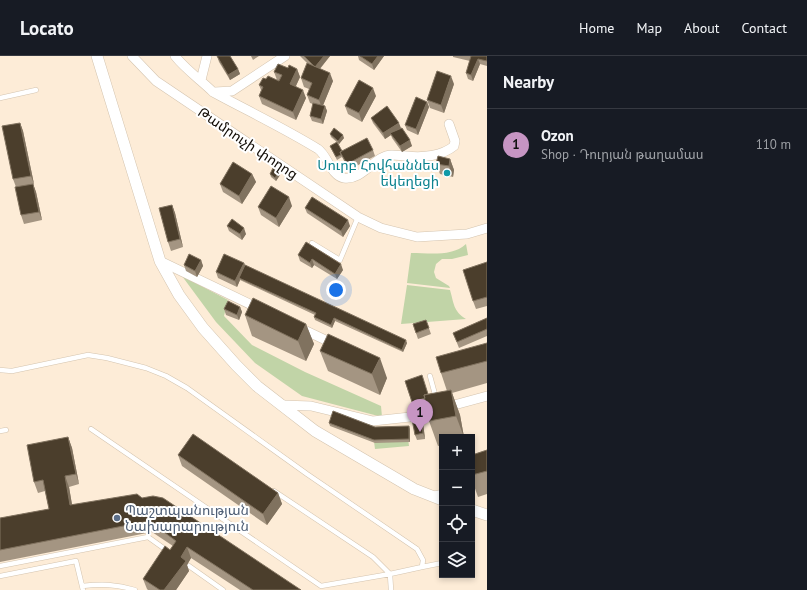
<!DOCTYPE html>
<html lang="en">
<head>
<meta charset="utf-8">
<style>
  :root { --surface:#171b24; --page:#20242c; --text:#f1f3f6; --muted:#9ea1a6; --line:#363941; --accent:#c695c3 }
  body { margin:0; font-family:"PT Sans","Noto Sans Armenian",sans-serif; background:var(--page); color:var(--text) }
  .controls { position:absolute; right:12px; bottom:12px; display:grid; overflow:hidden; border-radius:0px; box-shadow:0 2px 6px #0003 }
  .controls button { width:36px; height:36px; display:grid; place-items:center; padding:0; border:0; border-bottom:1px solid var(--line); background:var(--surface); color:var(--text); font:20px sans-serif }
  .you { position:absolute; left:336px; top:234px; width:14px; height:14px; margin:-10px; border:3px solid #fff; border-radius:50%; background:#1a73e8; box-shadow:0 0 0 6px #1a73e833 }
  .badge { display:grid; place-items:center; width:26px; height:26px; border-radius:50%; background:var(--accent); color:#111; font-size:13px; font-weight:700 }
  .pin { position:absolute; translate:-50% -33px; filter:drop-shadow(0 1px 2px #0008) }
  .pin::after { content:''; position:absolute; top:21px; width:14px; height:12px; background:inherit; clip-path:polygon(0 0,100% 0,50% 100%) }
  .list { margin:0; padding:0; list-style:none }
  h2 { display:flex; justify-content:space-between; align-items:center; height:52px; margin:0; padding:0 16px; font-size:17px }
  h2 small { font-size:13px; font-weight:400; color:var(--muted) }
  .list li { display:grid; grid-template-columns:26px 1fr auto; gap:12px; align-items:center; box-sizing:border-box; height:72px; padding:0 16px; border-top:1px solid var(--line) }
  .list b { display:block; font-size:15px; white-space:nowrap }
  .list p { margin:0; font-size:13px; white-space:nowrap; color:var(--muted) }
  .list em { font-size:13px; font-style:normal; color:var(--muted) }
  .icon { flex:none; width:22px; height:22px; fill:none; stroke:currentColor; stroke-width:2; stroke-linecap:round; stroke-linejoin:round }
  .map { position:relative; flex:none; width:487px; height:534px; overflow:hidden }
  header { display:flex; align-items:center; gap:24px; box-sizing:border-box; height:56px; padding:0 20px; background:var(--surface); border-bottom:1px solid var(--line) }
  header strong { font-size:19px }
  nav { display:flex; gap:22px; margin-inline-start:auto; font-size:14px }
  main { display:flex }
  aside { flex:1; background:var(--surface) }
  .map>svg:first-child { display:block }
</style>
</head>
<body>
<header>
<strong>Locato</strong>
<nav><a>Home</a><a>Map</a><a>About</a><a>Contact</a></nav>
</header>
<main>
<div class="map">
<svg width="487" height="534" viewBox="0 0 487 534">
  <rect width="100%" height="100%" fill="#fdecd7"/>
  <path fill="#c1d4a7" d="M466 188 468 199 452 203H442L436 208 434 216 436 222 449 230 450 232 407 227 411 197C429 197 452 201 466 188Z
    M182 220 228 244 224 260 252 289 305 316 381 350 382 361 302 340 255 307 216 266Z
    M407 229 450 234C454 247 453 255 466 263L401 268Z
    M407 375 409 390 375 393 373 378Z"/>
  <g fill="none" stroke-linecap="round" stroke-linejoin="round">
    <g stroke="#d4c4af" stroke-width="5.5">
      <path id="service" d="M0 42 36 34
        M312 187 340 204 358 161
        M0 314 12 315 88 299 107 302 146 312 166 320 187 332 307 418 417 493 423 504 422 511 390 518 391 534
        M430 320 436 342
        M91 373 321 530 390 518
        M0 375 6 374
        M274 435 373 501 390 518
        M433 438 442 436
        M0 510 148 481 169 496
        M189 510 223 534
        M422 511 442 507
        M0 520 76 505 83 534
        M82 530C101 528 116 528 135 534"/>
    </g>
    <g stroke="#d4c4af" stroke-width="10">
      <path id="minor" d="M132 0 156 25 358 161 381 172 417 181 467 178 487 172
        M175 0C186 14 201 24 213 36 248 55 284 72 318 93 328 100 331 120 344 122 363 125 374 99 392 99 397 99 402 100 407 100 422 102 442 100 454 90L455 85 449 68
        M201 24 207 0
        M215 36 232 35 285 0
        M160 205 260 253
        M298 271 336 289
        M282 349 311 350 373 365 410 361 487 340"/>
    </g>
    <g stroke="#d4c4af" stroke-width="12">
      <path id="tertiary" d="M97 0 160 205 179 239 203 272 236 309 257 330 315 375 414 433 442 444
        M472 454 487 459"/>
    </g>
    <use href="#service" stroke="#fff" stroke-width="4.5"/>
    <use href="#minor" stroke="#fff" stroke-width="9"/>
    <use href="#tertiary" stroke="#fff" stroke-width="11"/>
  </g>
  <path fill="#a49582" d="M217 0 238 13 240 18 230 24 219 6Z
    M251 0H259L253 4Z
    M300 0H330L320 13 333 25 323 49 325 50 327 55 323 68 312 65 310 60 313 48 310 47 307 39 309 33 304 31 301 22 308 8Z
    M358 0H384L374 14 359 4Z
    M453 0H487V10L480 8 473 25 468 23 466 17 470 5 453 1Z
    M288 12 297 13 300 21 296 30 306 42 296 64 262 48 259 40 261 34 259 29 266 23 277 24 274 16Z
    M454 28 444 57 430 52 427 44Z
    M376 40 362 66 348 58 345 50Z
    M427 46 429 51 418 79 407 74 405 69Z
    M371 62 401 72 412 90 402 96 392 82 391 79 385 83 373 67Z
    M20 67 23 75 34 128H33L36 136 42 164 24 168 21 159 16 131 13 123Z
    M330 78 344 82 339 88 331 81Z
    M330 90 342 95 373 94 375 100 349 114 342 101 337 104Z
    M450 103 454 114 453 121 440 118 436 108Z
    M279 116 280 119 276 125 271 121 270 118Z
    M252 118 256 126 242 148 223 136 220 128Z
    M172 149 175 157 183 191 171 195 168 186Z
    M292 150 279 171 261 159 258 151Z
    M305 152 350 170 343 181 307 157Z
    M227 170 246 178 242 184 229 175Z
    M298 199 343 214 337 223 314 209 312 212 300 205Z
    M201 204 203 210 197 221 186 215 184 209Z
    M487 206V250L476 253 473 245Z
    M244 207 245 209 407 287 403 296 335 265 332 272 315 264 314 261 315 259 240 224 237 231 218 222 216 216Z
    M240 251 242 256 239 264 226 259 224 253Z
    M245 259 306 268 314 288 306 305 252 280Z
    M487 262V280L459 292 453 277Z
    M426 264 431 278 418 283 413 268Z
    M487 287V327L452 337 460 359 464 381H442V389L438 390 429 365 426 348 414 352 405 325 428 338 447 335 441 317Z
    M320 295 387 322 380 339 328 315Z
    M421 362 423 367 425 383 417 384 415 379Z
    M329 367 375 371 410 373V386L375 387 330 370Z
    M68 381 72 392 79 428 69 431 72 449 142 442 301 534H240L191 502 187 509 189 515 176 534H148L147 533 143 523 173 490 152 476 0 506V462L49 453 45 435 38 437 34 426Z
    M487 394V438L478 441 472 424V399Z
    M178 399 278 437 282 448 267 469 182 410Z"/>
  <path fill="#80725f" d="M324 0H330L317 16 315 11Z
    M378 0H384L374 14 372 8Z
    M478 3 480 8 473 25 471 19Z
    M238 13 240 18 230 24 228 19Z
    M297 13 300 21 293 36 290 28Z
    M330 17 333 25 322 52 319 44Z
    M451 20 454 28 444 57 441 49Z
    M373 32 376 40 362 66 359 57Z
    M303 34 306 42 296 64 293 56Z
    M427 46 429 51 418 79 416 73Z
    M325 50 327 55 323 68 321 63Z
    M20 67 23 75 34 128 31 120Z
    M399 67 401 72 390 77 391 79 385 83 383 77Z
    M343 79 344 82 339 88 338 85Z
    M410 84 412 90 402 96 400 90Z
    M450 103 454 114 453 121 449 110Z
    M279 116 280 119 276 125 275 122Z
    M252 118 256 126 242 148 239 140Z
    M33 128 36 136 42 164 39 156Z
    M289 141 292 150 279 171 276 162Z
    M172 149 175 157 183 191 180 183Z
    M348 164 350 170 343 181 341 175Z
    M244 172 246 178 242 184 240 178Z
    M312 203 314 209 312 212 310 207Z
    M201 204 203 210 197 221 195 215Z
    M244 207 246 212 239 222 240 224 237 231 235 225Z
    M341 208 343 214 337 223 335 218Z
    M240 251 242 256 239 264 237 259Z
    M334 262 335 265 332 272 331 269Z
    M306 268 314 288 306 305 298 285Z
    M406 284 407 287 403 296 402 294Z
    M380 302 387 322 380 339 372 318Z
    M451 334 460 359 464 381 456 360Z
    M421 362 423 367 425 383 423 377Z
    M409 370 410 373V386L409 383Z
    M68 381 72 392 79 428 76 418Z
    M65 420 69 431 74 460 70 449Z
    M278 437 282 448 267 469 263 458Z
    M187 491 191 502 187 509 189 515 176 534H164L181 501Z"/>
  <path fill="#4b3e2c" stroke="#80725f" d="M217 0H230L238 13 228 19Z
    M304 0H324L315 11Z
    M360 0H378L372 8Z
    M471 0H487V5L478 3 471 19 466 17Z
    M307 7 330 17 319 44 307 39 312 27 301 22Z
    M278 8 288 12 289 9 297 13 290 28 303 34 293 56 259 40 263 31 259 29 263 22 266 23 268 20 279 25 282 19 274 16Z
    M437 15 451 20 441 49 427 44Z
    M359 24 373 32 359 57 345 50Z
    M416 41 427 46 416 73 405 69Z
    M313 47 325 50 321 63 310 60Z
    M387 50 399 67 383 77 371 62Z
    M20 67 31 120 13 123 2 70Z
    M334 72 343 79 338 85 330 78Z
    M402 72 410 84 400 90 390 77Z
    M367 82 373 94 347 108 340 96Z
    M337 86 342 95 340 96 341 99 336 101 330 90Z
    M438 100 450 103 449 110 436 108Z
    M233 106 252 118 239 140 220 128Z
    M273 112 279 116 275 122 270 118Z
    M33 128 39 156 21 159 15 131Z
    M271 130 289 141 276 162 258 151Z
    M312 141 348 164 341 175 305 152Z
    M172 149 180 183 168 186 159 152Z
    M232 163 244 172 240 178 227 170Z
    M306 186 341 208 335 218 312 203 310 207 298 199Z
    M189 198 201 204 195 215 184 209Z
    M224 198 244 207 235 225 216 216Z
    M487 206V241L473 245 463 214Z
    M245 209 406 284 402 294 334 262 331 269 314 261 316 257 239 222Z
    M253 242 306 268 298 285 245 259Z
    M228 245 240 251 237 259 224 253Z
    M487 262V273L457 286 453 277Z
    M426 264 429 272 416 277 413 268Z
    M328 278 380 302 372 318 320 295Z
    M487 287V305L441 317 436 301Z
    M422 319 428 338 424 339 425 342 412 346 405 325Z
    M451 334 456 360 429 365 424 339Z
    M333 355 375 371 409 370V383L374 384 329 367Z
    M421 362 423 377 415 379 412 363Z
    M193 378 278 437 263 458 178 399Z
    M68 381 76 418 65 420 70 449 137 438 142 442 153 440 163 442 301 534H253L187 491 181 501 186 505 164 534H160L143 523 165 490 170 494 176 485 149 465 0 494V462L49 453 43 424 34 426 27 389Z
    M487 394V415L472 419V399Z"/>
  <circle fill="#0f9aa8" stroke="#fff" stroke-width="1.5" cx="447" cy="117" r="4"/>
  <circle fill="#5c6f8a" stroke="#fff" stroke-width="1.5" cx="117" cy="462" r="4"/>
  <g text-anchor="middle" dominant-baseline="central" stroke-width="4" stroke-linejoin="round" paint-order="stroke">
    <g font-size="14" fill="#100b05" stroke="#fff">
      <text transform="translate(248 87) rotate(34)">Թամրուչի փողոց</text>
    </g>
    <g font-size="14" fill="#0d838f" stroke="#fff" text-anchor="end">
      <text x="439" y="109">Սուրբ Հովհաննես<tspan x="439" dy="16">եկեղեցի</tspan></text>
    </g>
    <g font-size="14" fill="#4e5e75" stroke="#fff" text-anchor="start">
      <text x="125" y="454">Պաշտպանության<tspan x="125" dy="16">Նախարարություն</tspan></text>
    </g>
  </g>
</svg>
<div class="controls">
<button>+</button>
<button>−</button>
<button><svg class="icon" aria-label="locate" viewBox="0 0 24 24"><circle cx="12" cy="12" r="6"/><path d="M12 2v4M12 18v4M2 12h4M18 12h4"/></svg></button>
<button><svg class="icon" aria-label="layers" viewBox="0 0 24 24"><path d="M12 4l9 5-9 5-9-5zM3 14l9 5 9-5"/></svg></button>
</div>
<div class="you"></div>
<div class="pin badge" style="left:420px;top:376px">1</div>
</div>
<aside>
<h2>Nearby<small></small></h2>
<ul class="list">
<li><span class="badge">1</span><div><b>Ozon</b><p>Shop · Դուրյան թաղամաս</p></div><em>110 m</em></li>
</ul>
</aside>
</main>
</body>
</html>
